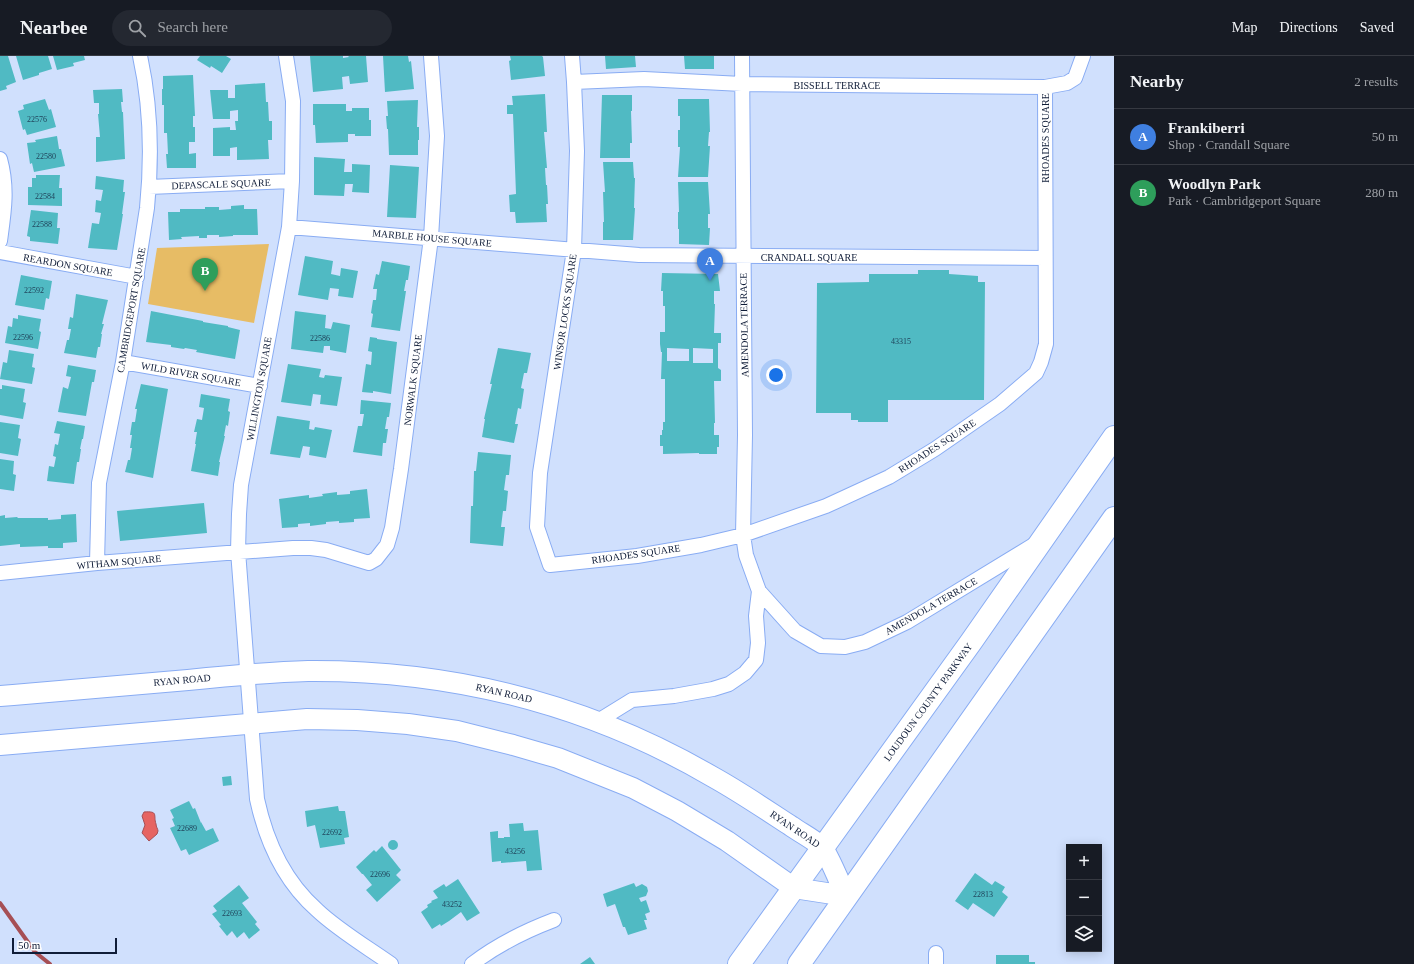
<!DOCTYPE html>
<html lang="en">
<head>
<meta charset="utf-8">
<style>
  :root { --surface:#171b24; --page:#242831; --text:#f1f3f6; --muted:#9ea1a6; --line:#363941; --accent:#7c3aed }
  body { margin:0; font-family:"Times New Roman",serif; background:var(--page); color:var(--text) }
  .controls { position:absolute; right:12px; bottom:12px; display:grid; overflow:hidden; border-radius:0px; box-shadow:0 2px 10px #0003 }
  .controls button { width:36px; height:36px; display:grid; place-items:center; padding:0; border:0; border-bottom:1px solid var(--line); background:var(--surface); color:var(--text); font:20px sans-serif }
  .scale { position:absolute; left:12px; bottom:10px; width:105px; box-sizing:border-box; padding-left:4px; border:2px solid #101d38; border-top:0; font-size:11px; line-height:14px; white-space:nowrap; color:#101d38; -webkit-text-stroke:3px #fff; paint-order:stroke }
  .you { position:absolute; left:776px; top:319px; width:14px; height:14px; margin:-10px; border:3px solid #fff; border-radius:50%; background:#1a73e8; box-shadow:0 0 0 6px #1a73e833 }
  .badge { display:grid; place-items:center; width:26px; height:26px; border-radius:50%; background:var(--accent); color:#fff; font-size:13px; font-weight:700 }
  .pin { position:absolute; translate:-50% -33px; filter:drop-shadow(0 1px 2px #0008) }
  .pin::after { content:''; position:absolute; top:21px; width:14px; height:12px; background:inherit; clip-path:polygon(0 0,100% 0,50% 100%) }
  .list { margin:0; padding:0; list-style:none }
  h2 { display:flex; justify-content:space-between; align-items:center; height:52px; margin:0; padding:0 16px; font-size:17px }
  h2 small { font-size:13px; font-weight:400; color:var(--muted) }
  .list li { display:grid; grid-template-columns:26px 1fr auto; gap:12px; align-items:center; box-sizing:border-box; height:56px; padding:0 16px; border-top:1px solid var(--line) }
  .list b { display:block; font-size:15px; white-space:nowrap }
  .list p { margin:0; font-size:13px; white-space:nowrap; color:var(--muted) }
  .list em { font-size:13px; font-style:normal; color:var(--muted) }
  .icon { flex:none; width:22px; height:22px; fill:none; stroke:currentColor; stroke-width:2; stroke-linecap:round; stroke-linejoin:round }
  .map { position:relative; flex:none; width:1114px; height:908px; overflow:hidden }
  header { display:flex; align-items:center; gap:24px; box-sizing:border-box; height:56px; padding:0 20px; background:var(--surface); border-bottom:1px solid var(--line) }
  header strong { font-size:19px }
  nav { display:flex; gap:22px; margin-inline-start:auto; font-size:14px }
  .search { width:280px; height:36px; background:var(--page); display:flex; align-items:center; gap:10px; box-sizing:border-box; padding:0 14px; border-radius:22px; color:var(--muted); font-size:15px }
  main { display:flex }
  aside { flex:1; background:var(--surface) }
  .map>svg:first-child { display:block }
</style>
</head>
<body>
<header>
<strong>Nearbee</strong>
<div class="search"><svg class="icon" aria-label="search" viewBox="0 0 24 24"><circle cx="10" cy="10" r="6"/><path d="M15 15l6 6"/></svg>Search here</div>
<nav><a>Map</a><a>Directions</a><a>Saved</a></nav>
</header>
<main>
<div class="map">
<svg width="1114" height="908" viewBox="0 0 1114 908">
  <rect width="100%" height="100%" fill="#d0e0fd"/>
  <path fill="#e7bc65" d="M269 188 254 267 148 248 157 192Z"/>
  <path fill="#e66462" stroke="#a64f55" d="M144 756C159 755 153 759 156 768 156 771 158 773 158 775L157 778 149 785 142 777 145 769 142 760Z"/>
  <g fill="none" stroke-linecap="round" stroke-linejoin="round">
    <path stroke="#a64f55" stroke-width="4" d="M0 847 35 896 50 908"/>
  </g>
  <path fill="#50bac3" fill-rule="evenodd" d="M0 0H8L16 26 6 30 7 33 0 35Z
    M16 0H48L52 13 39 17V19L23 24Z
    M53 0H84L85 4 73 7 74 10 57 14Z
    M200 0H226L231 3 222 17 211 10 210 12 197 4Z
    M310 0H343V2L349 1 348 0H366L368 26 350 28 349 20 342 21 343 33 313 36Z
    M383 0H408L409 6 411 5 414 33 385 36Z
    M510 0H542L543 1 545 20 511 24 509 5 511 4Z
    M605 0H635L636 11 606 13Z
    M684 0H714V13H685Z
    M193 19 195 60H193V71H195V86H189V98L196 97V112H167L166 98H168L167 77H164V49H162V33H163V20Z
    M265 27 266 46H268L269 65H272V84H268L269 103 237 104V91L230 92V100H213V72L230 71V74H236L235 65H238V54L230 55V63H213L210 34H228V42H235V29Z
    M122 33 123 46H121L122 56H123L125 103 96 106V81H100L98 58H99V47H94L93 34Z
    M545 38 547 76H544L547 112H545L546 129H547L548 148H546L547 166 516 167 515 156H510L509 139 516 138 513 58H507V49H513L512 40Z
    M602 39H632V55H631L632 87H630V102H600Z
    M45 43 49 54 51 53 56 71 27 79 25 73 23 74 18 55 24 53 23 49Z
    M678 43H709L710 76H709L708 90H710L708 121H678L680 91H678V74H680V60H678Z
    M418 44 417 71H419V84H418V99H389L388 73H387L386 60H388L387 45Z
    M313 48H346V55H352V52H369V64H371V80H355V78H348V86L316 87 315 69H313Z
    M57 80 59 93H61L65 110 34 116 32 107 30 108 27 87 36 86 35 84Z
    M314 101 345 103 344 116H352V108L370 109 369 137 352 136 353 128H345L344 140 314 139Z
    M603 106H633L634 122H635L634 152H635L633 184H603V166H604L603 136H605Z
    M390 109 419 111 416 162 387 161Z
    M36 119H60L59 132H62V150L28 149V131H32V122H36Z
    M96 120 124 124 123 136H125L122 158H123L117 194 88 192 92 167 99 168 101 157 95 156 96 144 101 145 103 134 95 133Z
    M678 126H708L710 158H708V172H710L709 189 679 188V173H678V156H679Z
    M244 149V153H257L258 179H233V180L219 181V179H207V182H199V180L181 181 182 183 169 184 168 156H180V153H205V151H219V154L231 153V150Z
    M31 154 58 157 57 172H60L58 188 30 185V181L27 180Z
    M305 200 333 205 331 218 340 220 341 212 358 215 353 242 338 240 339 233 330 232 328 244 298 239Z
    M382 205 410 210 408 224H406L404 235H406L400 275 371 271 373 258 371 257 373 244H376L377 233H373L376 218 379 219Z
    M918 214H949V218L978 220V226H985L984 344H888V366H858V364H851V357H816L817 227 869 226V218H918Z
    M662 217 718 218 720 235H714V248H715L714 277H721V287H718V312L721 314V325H714L715 367H714V379H719V391H717V398H699V397L663 398V390H660V379H662V374H663V366H665V323H661L662 296H661L660 288V276H665V250H663V235H661ZM667 292 689 293V305H667ZM693 292 713 293V307H693Z
    M21 219 52 225 49 243 46 242 44 254 15 249Z
    M76 238 108 244 102 268H104L101 278H102L100 291H98L96 302 64 297 67 284H69L71 273H68L70 261 73 262Z
    M151 255 203 265V266L228 270V271L240 274 235 303 196 296 197 294 185 292 184 293 171 291V289L146 286Z
    M295 255 326 259 325 272 331 273 333 266 350 269 346 297 330 294V290H324L323 297 291 293Z
    M18 259 41 263 39 275 41 276 38 293 5 287 8 270 12 271 13 262 18 263Z
    M370 281 377 282V283L397 286 391 338 373 335V337L362 336 366 308 371 309 372 296 368 295Z
    M498 292 531 297 527 317H524L521 332 524 333 521 353 518 352 515 368H518L514 387 482 381 485 363H484L492 328H490Z
    M9 294 34 298 32 311 35 312 32 328 0 323 3 306 7 307Z
    M288 308 321 313 319 321 324 322 325 319 342 321 337 350 320 348 321 339 313 338 311 350 281 346Z
    M68 309 96 314 94 326H92L86 360 58 356 63 331 68 333 71 321 66 320Z
    M141 328 168 333 153 422 125 416 128 404H130L132 392H130L132 379H130L132 366H135L137 353H135Z
    M2 329 25 333 23 346 26 347 23 363 0 359V333H2Z
    M201 338 230 343 228 355 230 356 228 370 226 369 224 380H225L219 406H220L218 420 191 415 196 388H195L197 376H194L197 363 202 364 204 352 199 351Z
    M361 344 391 347 389 361H387L385 373H388L386 387H383L382 400 353 396 358 370H362L364 358H360Z
    M277 360 310 365 309 373 314 374 315 371 332 374 326 402 309 399 310 391 303 390 300 402 270 398Z
    M57 365 85 370 83 383H82L80 393H81L79 406H77L74 428 47 425 49 410 54 411 56 401 53 400 55 388 58 389 60 378 54 377Z
    M0 366 20 369 18 382 21 383 18 400 0 397Z
    M478 396 511 399 509 419H506L504 434 508 435 506 455H503L501 471H505L503 490 470 487 471 450H473L474 415H476Z
    M0 403 14 405 13 418 16 419 14 435 0 433Z
    M367 433 370 462 354 463V466L339 467V465L326 466V468L310 470V467L298 468V471L282 472 279 443 309 439V442L323 440 322 438 337 436V439L350 438V435Z
    M204 447 207 477 120 485 117 455Z
    M76 458 77 486 63 487V492H48V490L20 491V488L0 490V460L5 459V462L17 461 18 462H48V464L61 463V459Z
    M231 720 232 729 223 730 222 721Z
    M189 745 193 753 195 752 201 767V766L206 775 213 772 219 785 189 799 186 793 181 795 170 772 175 770 172 763 174 762 170 754Z
    M338 750 339 755H345L349 781 344 782 345 788 320 792 315 769 307 771 305 755Z
    M523 767 524 775 538 774 542 814 527 815 526 805 501 807V805L492 806 490 776 498 775V782H504V781H510L509 768Z
    M388 789a5 5 0 1 1 10 0a5 5 0 1 1-10 0Z
    M382 790 401 814 396 819 401 824 377 846 366 834 372 829 363 818H362L356 811 374 794 376 796Z
    M975 817 992 829 995 825 1005 831 1002 836 1008 841 994 861 973 847 968 854 955 845Z
    M458 823 480 857 467 865 461 856 449 865 441 870 440 868 432 873 421 856 428 851 427 849 432 846 431 845 438 842 433 835 444 828 446 831Z
    M634 827 636 831 642 828 647 831 648 835 646 840 639 842 641 846 646 844 650 856 645 858 647 864H644L647 873 628 879 625 871H623L615 848 607 851 603 838Z
    M239 829 249 842 242 847 257 866 255 868 260 874 249 883 244 876 237 882 232 875 227 880 219 870 221 869 212 858 217 855 213 850Z
    M996 899H1029V906H1035V908H996Z
    M590 901 595 908H580Z"/>
  <g fill="none" stroke-linecap="round" stroke-linejoin="round">
    <g stroke="#89acf3" stroke-width="16">
      <path id="minor" d="M286 0 293 45 292 125 289 171 241 429 239 458 238 495 257 743C266 785 284 825 317 854 338 874 367 891 391 908
        M572 0 574 26 577 95 574 194 540 417 537 471 550 509 637 500 701 489 743 479 826 450 889 421 935 393 1000 348 1036 317 1041 306 1046 288 1045 31
        M742 0 745 379 743 479 746 499 759 535
        M574 26 644 23 742 28 1045 31 1067 27 1075 22 1083 0
        M0 103C8 132 4 156 0 185
        M149 131 292 125
        M289 171 639 199 1045 202
        M0 196 137 221
        M123 306 260 330
        M97 507 99 427 123 306 147 152C152 102 151 50 140 0
        M0 517 97 507 293 492H311L326 494 369 507 376 503 387 489 392 472 401 413 431 182 437 80 431 0
        M598 665 632 644 674 640 713 633 729 628 745 617 756 604 758 587 756 560 759 535 795 575 821 590 845 591 865 586 907 566 1035 488
        M936 897V908
        M472 908C497 889 525 875 554 864"/>
    </g>
    <g stroke="#89acf3" stroke-width="22">
      <path id="secondary" d="M0 640C63 635 126 629 188 624 228 620 268 616 308 615 453 614 588 648 713 721 740 736 765 753 791 770 801 777 813 783 822 791 828 797 841 830 846 840
        M0 689 307 663 357 664 408 668 457 675 513 689 558 702 633 732 677 755 727 785 794 832 846 840"/>
    </g>
    <g stroke="#89acf3" stroke-width="24">
      <path id="primary" d="M739 908 971 586 1114 381
        M799 908 1114 462"/>
    </g>
    <use href="#minor" stroke="#fff" stroke-width="14"/>
    <use href="#secondary" stroke="#fff" stroke-width="20"/>
    <use href="#primary" stroke="#fff" stroke-width="22"/>
  </g>
  <g text-anchor="middle" dominant-baseline="central" stroke-width="3" stroke-linejoin="round" paint-order="stroke">
    <g font-size="8" fill="#20445b">
      <text x="37" y="63">22576</text>
      <text x="46" y="100">22580</text>
      <text x="45" y="140">22584</text>
      <text x="42" y="168">22588</text>
      <text x="34" y="234">22592</text>
      <text x="23" y="281">22596</text>
      <text x="320" y="282">22586</text>
      <text x="901" y="285">43315</text>
      <text x="187" y="772">22689</text>
      <text x="332" y="776">22692</text>
      <text x="515" y="795">43256</text>
      <text x="380" y="818">22696</text>
      <text x="983" y="838">22813</text>
      <text x="452" y="848">43252</text>
      <text x="232" y="857">22693</text>
    </g>
    <g font-size="10" fill="#101d38" stroke="#fff">
      <text x="837" y="29">BISSELL TERRACE</text>
      <text transform="translate(1045 82) rotate(-90)">RHOADES SQUARE</text>
      <text transform="translate(221 128) rotate(-2)">DEPASCALE SQUARE</text>
      <text transform="translate(432 182) rotate(5)">MARBLE HOUSE SQUARE</text>
      <text x="809" y="201">CRANDALL SQUARE</text>
      <text transform="translate(68 209) rotate(10)">REARDON SQUARE</text>
      <text transform="translate(131 254) rotate(-80)">CAMBRIDGEPORT SQUARE</text>
      <text transform="translate(565 256) rotate(-82)">WINSOR LOCKS SQUARE</text>
      <text transform="translate(744 269) rotate(-91)">AMENDOLA TERRACE</text>
      <text transform="translate(191 318) rotate(10)">WILD RIVER SQUARE</text>
      <text transform="translate(413 324) rotate(-83)">NORWALK SQUARE</text>
      <text transform="translate(259 333) rotate(-80)">WILLINGTON SQUARE</text>
      <text transform="translate(937 390) rotate(-33)">RHOADES SQUARE</text>
      <text transform="translate(636 498) rotate(-8)">RHOADES SQUARE</text>
      <text transform="translate(119 506) rotate(-5)">WITHAM SQUARE</text>
      <text transform="translate(931 550) rotate(-30)">AMENDOLA TERRACE</text>
      <text transform="translate(182 624) rotate(-5)">RYAN ROAD</text>
      <text transform="translate(504 637) rotate(13)">RYAN ROAD</text>
      <text transform="translate(928 646) rotate(-54)">LOUDOUN COUNTY PARKWAY</text>
      <text transform="translate(795 773) rotate(34)">RYAN ROAD</text>
    </g>
  </g>
</svg>
<div class="controls">
<button>+</button>
<button>−</button>
<button><svg class="icon" aria-label="layers" viewBox="0 0 24 24"><path d="M12 4l9 5-9 5-9-5zM3 14l9 5 9-5"/></svg></button>
</div>
<div class="scale">50 m</div>
<div class="you"></div>
<div class="pin badge" style="left:710px;top:225px;background:#3f7fe0">A</div>
<div class="pin badge" style="left:205px;top:235px;background:#2e9e5b">B</div>
</div>
<aside>
<h2>Nearby<small>2 results</small></h2>
<ul class="list">
<li><span class="badge" style="background:#3f7fe0">A</span><div><b>Frankiberri</b><p>Shop · Crandall Square</p></div><em>50 m</em></li>
<li><span class="badge" style="background:#2e9e5b">B</span><div><b>Woodlyn Park</b><p>Park · Cambridgeport Square</p></div><em>280 m</em></li>
</ul>
</aside>
</main>
</body>
</html>
